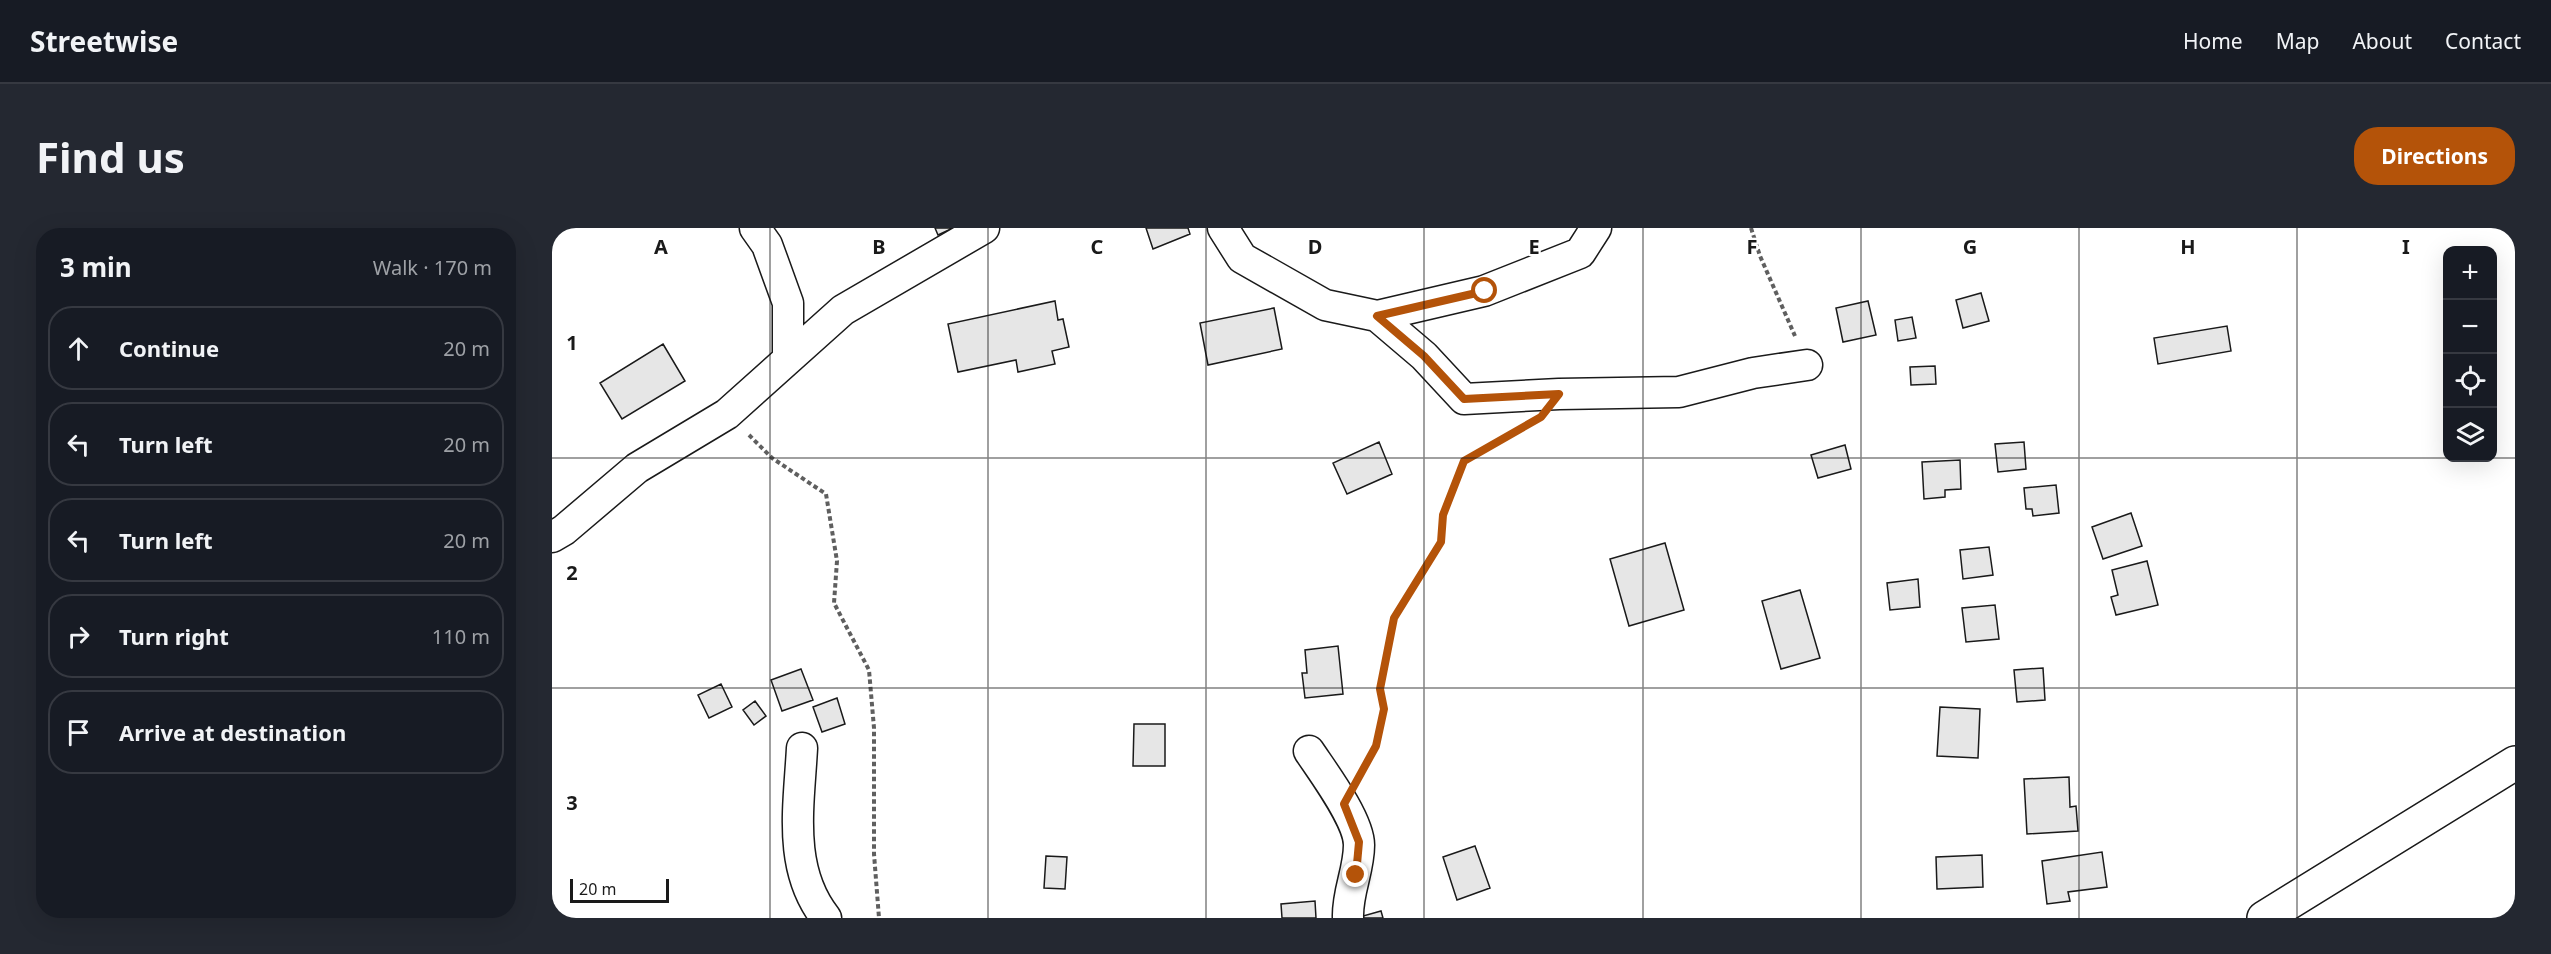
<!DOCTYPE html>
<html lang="en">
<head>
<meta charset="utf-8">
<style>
  :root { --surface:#171b24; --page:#242831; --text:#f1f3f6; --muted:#9ea1a6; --line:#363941; --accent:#b45309 }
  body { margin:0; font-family:"Noto Sans",sans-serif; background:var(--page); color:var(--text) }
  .controls { position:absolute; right:18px; top:18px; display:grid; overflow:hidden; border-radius:12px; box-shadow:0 6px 24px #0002 }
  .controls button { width:54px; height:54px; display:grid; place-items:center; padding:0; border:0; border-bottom:2px solid var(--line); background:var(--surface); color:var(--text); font:30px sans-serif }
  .scale { position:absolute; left:18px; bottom:15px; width:99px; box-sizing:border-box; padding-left:6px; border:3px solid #1a1a1a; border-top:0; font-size:16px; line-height:21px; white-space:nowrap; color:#1a1a1a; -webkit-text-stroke:4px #fff; paint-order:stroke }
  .stop { position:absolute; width:18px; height:18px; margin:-14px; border:4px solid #b45309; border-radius:50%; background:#fff }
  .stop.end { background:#b45309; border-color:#fff; box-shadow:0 2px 6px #0008 }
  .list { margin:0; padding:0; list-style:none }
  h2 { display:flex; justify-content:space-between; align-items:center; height:78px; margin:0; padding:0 24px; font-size:26px }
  h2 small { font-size:20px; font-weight:400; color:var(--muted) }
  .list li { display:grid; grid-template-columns:39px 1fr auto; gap:18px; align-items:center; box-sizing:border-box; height:84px; margin:0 12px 12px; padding:0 12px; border:2px solid var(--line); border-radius:24px }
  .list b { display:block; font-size:22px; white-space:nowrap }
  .list em { font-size:20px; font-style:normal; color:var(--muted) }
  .icon { flex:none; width:33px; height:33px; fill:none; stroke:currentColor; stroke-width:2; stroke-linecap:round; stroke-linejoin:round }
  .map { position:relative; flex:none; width:1963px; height:690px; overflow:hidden; border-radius:24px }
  header { display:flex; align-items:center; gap:36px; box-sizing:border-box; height:84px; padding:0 30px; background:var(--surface); border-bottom:2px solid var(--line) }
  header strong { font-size:28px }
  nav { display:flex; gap:33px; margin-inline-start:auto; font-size:21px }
  .intro { display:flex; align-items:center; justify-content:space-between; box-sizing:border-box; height:144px; padding:0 36px }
  h1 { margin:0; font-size:42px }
  .button { padding:15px 27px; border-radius:24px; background:var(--accent); color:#fff; font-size:21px; font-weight:700 }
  main { display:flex; gap:36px; padding:0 36px }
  aside { flex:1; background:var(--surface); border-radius:24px; box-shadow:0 6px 24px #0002 }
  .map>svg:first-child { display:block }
</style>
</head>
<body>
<header>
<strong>Streetwise</strong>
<nav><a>Home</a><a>Map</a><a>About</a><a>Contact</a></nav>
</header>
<div class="intro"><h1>Find us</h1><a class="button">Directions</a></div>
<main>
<aside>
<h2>3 min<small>Walk · 170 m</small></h2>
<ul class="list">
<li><svg class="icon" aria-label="ahead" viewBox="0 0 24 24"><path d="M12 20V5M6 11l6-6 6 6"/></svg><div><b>Continue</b></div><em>20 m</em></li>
<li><svg class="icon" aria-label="left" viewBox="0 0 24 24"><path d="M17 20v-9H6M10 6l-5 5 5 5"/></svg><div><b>Turn left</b></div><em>20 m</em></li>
<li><svg class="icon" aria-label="left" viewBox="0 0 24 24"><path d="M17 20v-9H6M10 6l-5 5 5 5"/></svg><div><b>Turn left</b></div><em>20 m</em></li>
<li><svg class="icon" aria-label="right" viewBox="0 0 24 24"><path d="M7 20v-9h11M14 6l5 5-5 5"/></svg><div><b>Turn right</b></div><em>110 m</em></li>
<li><svg class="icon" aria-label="arrive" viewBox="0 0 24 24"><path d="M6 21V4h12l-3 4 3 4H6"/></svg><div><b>Arrive at destination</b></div></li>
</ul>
</aside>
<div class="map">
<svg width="1963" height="690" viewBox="0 0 1963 690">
  <rect width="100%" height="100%" fill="#fff"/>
  <path fill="#e6e6e6" stroke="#1a1a1a" stroke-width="1.5" d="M383 0H401L386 7Z
    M594 0H636L638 6 601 21Z
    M1429 65 1437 93 1411 100 1404 72Z
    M503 73 506 92 511 91 517 119 500 123 503 136 466 144 464 132 406 144 396 96Z
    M1316 73 1324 107 1291 114 1284 80Z
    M722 80 730 121 656 137 648 95Z
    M1360 89 1364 110 1346 113 1343 92Z
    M1675 98 1679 123 1606 136 1602 110Z
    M111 116 133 153 70 191 48 155Z
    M1383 138 1384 156 1359 157 1358 139Z
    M827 214 840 246 795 266 781 235Z
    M1472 214 1474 241 1446 244 1443 216Z
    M1293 217 1299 241 1266 250 1259 227Z
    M1408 232 1409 261 1393 262V269L1372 271 1370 234Z
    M1504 257 1507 285 1481 288 1480 281H1474L1472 260Z
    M1579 285 1590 318 1551 331 1540 299Z
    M1113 315 1132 382 1077 398 1058 331Z
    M1437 319 1441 347 1411 351 1408 322Z
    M1595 333 1606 377 1564 387 1559 369 1566 367 1560 342Z
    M1366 351 1368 379 1338 382 1335 355Z
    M1248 362 1268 430 1229 441 1210 373Z
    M1443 377 1447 411 1414 414 1410 380Z
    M786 418 791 466 753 470 750 445H755L753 422Z
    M1491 440 1493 472 1465 474 1462 442Z
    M249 441 261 472 230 483 219 452Z
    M169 456 180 479 157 490 146 467Z
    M285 470 293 496 270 504 261 479Z
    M203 473 214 488 202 497 191 482Z
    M1388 479 1428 481 1426 530 1385 528Z
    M582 496H613V538H581Z
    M1517 549 1518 579 1524 578 1526 603 1475 606 1472 551Z
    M923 618 938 660 905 672 891 629Z
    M1550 624 1555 659 1516 664 1518 673 1495 676 1490 633Z
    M1430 627 1431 659 1385 661 1384 629Z
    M494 628 515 629 513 661 492 660Z
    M763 673 764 690H730L729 676Z
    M829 683 831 690H811V688Z"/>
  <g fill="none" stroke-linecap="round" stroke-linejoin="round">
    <g stroke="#1a1a1a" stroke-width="33">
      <path id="minor" d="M203 0 215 17 236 75V130
        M671 0 690 30 773 77 825 88 872 128 912 171 1007 166 1127 164 1201 145 1255 137
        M825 88 932 63 1028 25 1044 0
        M0 309 12 302 85 240 175 186 291 82 432 0
        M250 520C247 578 235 641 274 690
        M757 523C771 544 807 592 807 617 807 643 795 664 796 690"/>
    </g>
    <g stroke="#1a1a1a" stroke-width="36">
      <path id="tertiary" d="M1712 690 1963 535"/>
    </g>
    <path stroke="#5f5f5f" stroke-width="4" stroke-dasharray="4.5 3" stroke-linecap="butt" d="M1199 0 1208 28 1243 108
      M197 207 220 230 274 266 285 333 282 375 317 442 322 500V626L327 690
      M810 544 824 518 832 481 828 461 842 390 889 314 891 287 912 233 967 202"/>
    <use href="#minor" stroke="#fff" stroke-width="30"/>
    <use href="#tertiary" stroke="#fff" stroke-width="33"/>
  </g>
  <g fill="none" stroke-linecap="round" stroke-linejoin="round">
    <path stroke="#b45309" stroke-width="8" d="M804 647 807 614 792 576 824 518 832 481 828 461 842 390 889 314 891 287 912 233 989 189 1007 166 912 171 872 128 825 88 933 63"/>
  </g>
  <path fill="none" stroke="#1a1a1a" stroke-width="1.5" stroke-opacity="0.55" d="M218 0V690M436 0V690M654 0V690M872 0V690M1091 0V690M1309 0V690M1527 0V690M1745 0V690M0 230H1963M0 460H1963"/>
  <g font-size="20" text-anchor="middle" font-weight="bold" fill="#1a1a1a" stroke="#fff" stroke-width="4.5" stroke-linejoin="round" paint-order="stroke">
    <text x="109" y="26">A</text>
    <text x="327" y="26">B</text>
    <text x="545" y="26">C</text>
    <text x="763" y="26">D</text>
    <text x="982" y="26">E</text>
    <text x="1200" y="26">F</text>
    <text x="1418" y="26">G</text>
    <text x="1636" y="26">H</text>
    <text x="1854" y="26">I</text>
    <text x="20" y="122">1</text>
    <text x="20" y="352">2</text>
    <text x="20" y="582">3</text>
  </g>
</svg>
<div class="controls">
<button>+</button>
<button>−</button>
<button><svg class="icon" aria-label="locate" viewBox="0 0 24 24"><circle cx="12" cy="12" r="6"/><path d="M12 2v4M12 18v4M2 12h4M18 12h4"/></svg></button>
<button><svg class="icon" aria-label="layers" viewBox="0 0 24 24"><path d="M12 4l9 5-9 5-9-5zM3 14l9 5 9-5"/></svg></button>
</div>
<div class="scale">20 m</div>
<div class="stop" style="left:933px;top:63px"></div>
<div class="stop end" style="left:804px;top:647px"></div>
</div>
</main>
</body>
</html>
